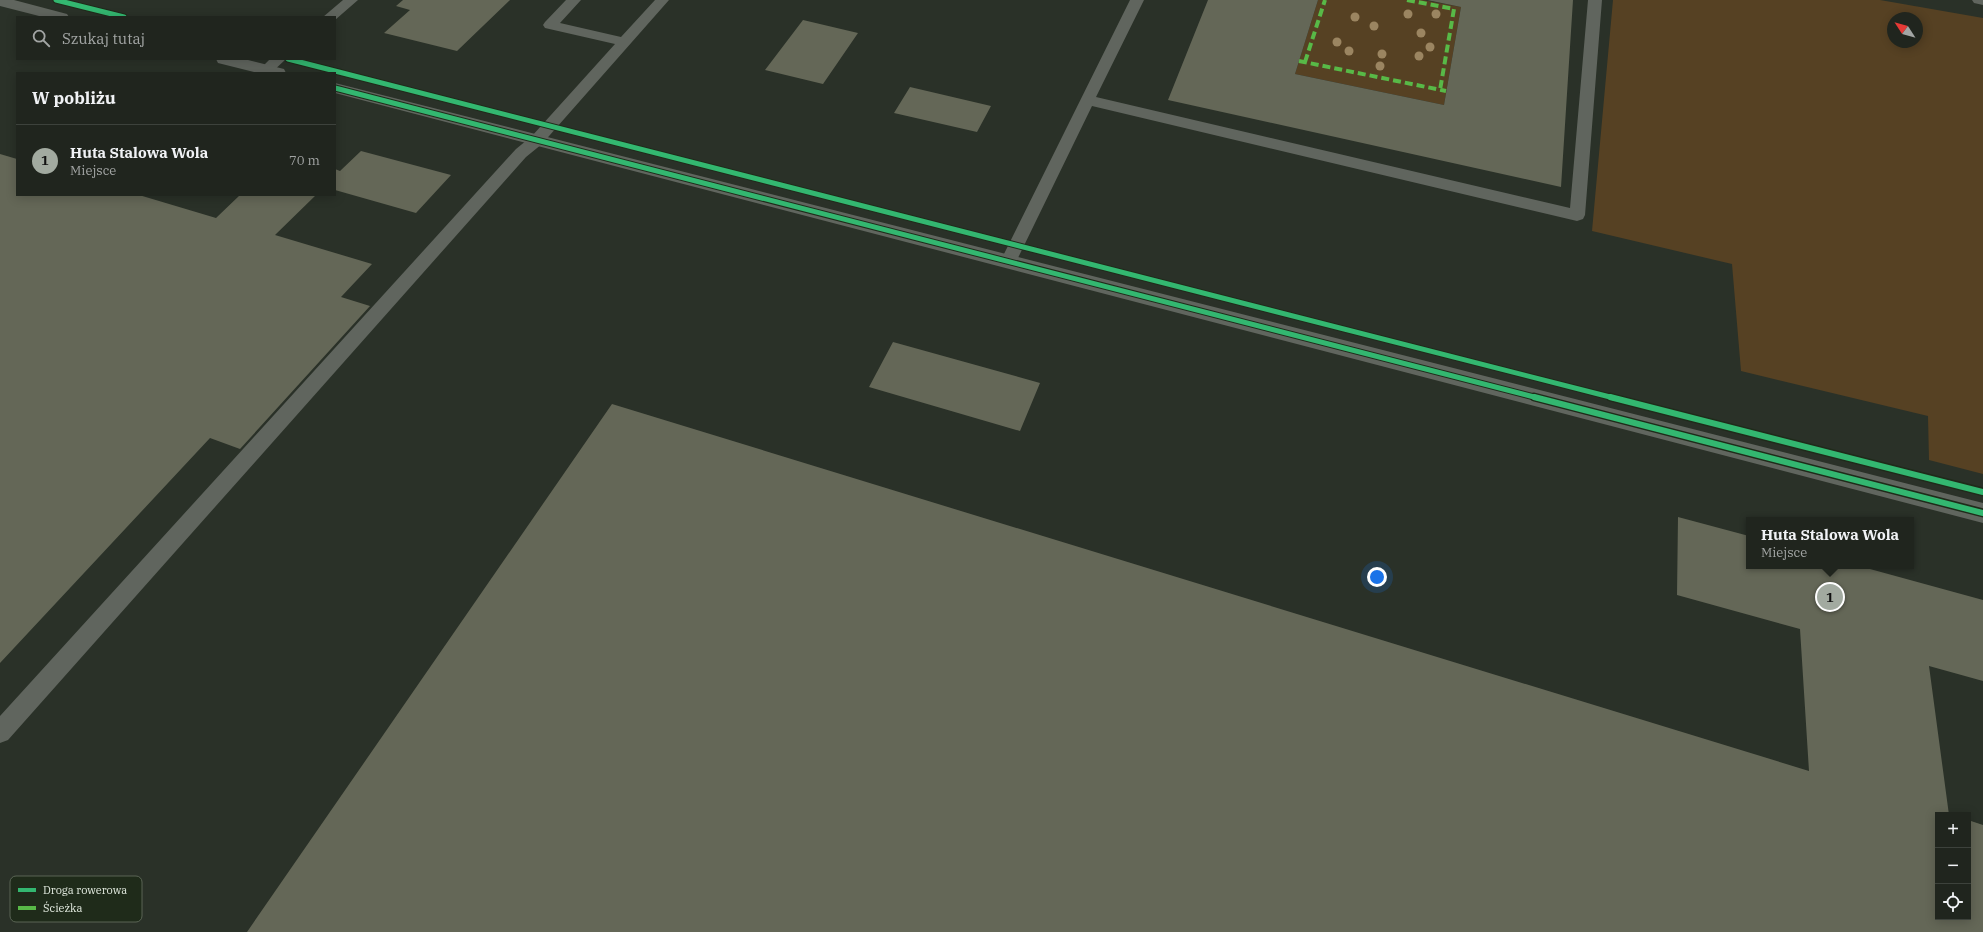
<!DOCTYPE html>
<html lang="pl">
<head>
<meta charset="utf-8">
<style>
  :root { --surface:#20251e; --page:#2d312b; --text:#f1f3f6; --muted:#a2a5a4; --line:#3d423c; --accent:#a2aaa0 }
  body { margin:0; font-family:"IBM Plex Serif",serif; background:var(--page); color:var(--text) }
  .controls { position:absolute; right:12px; bottom:12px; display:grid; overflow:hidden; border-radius:0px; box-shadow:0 2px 10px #0003 }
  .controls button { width:36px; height:36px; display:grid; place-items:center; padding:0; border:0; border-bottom:1px solid var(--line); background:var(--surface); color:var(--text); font:20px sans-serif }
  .compass { position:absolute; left:1887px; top:12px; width:36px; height:36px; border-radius:50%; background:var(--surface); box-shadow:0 2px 10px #0003; rotate:306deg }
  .you { position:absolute; left:1377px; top:577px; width:14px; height:14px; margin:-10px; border:3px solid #fff; border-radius:50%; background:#1a73e8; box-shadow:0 0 0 6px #1a73e833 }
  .badge { display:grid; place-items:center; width:26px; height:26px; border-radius:50%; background:var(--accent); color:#111; font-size:13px; font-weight:700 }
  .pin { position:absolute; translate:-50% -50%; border:2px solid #fff; box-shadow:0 1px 4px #0006 }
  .popup { position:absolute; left:1746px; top:517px; width:168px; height:52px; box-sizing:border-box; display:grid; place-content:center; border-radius:0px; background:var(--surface); filter:drop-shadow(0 1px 3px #0005); font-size:13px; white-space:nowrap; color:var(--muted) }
  .popup b { font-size:15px; color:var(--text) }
  .popup::after { content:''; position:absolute; left:50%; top:100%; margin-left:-8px; border:8px solid transparent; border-top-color:var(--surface) }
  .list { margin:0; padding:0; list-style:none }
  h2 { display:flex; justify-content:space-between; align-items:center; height:52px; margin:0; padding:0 16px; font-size:17px }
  h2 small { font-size:13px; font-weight:400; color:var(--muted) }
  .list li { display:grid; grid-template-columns:26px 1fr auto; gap:12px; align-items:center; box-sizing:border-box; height:72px; padding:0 16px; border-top:1px solid var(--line) }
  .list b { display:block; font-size:15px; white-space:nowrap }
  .list p { margin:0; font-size:13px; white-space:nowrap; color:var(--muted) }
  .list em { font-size:13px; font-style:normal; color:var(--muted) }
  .icon { flex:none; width:22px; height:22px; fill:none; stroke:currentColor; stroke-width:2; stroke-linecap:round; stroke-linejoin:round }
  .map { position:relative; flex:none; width:1983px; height:932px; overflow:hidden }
  .search { position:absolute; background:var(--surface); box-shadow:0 2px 10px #0003; left:16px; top:16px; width:320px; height:44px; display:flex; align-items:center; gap:10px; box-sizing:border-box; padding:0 14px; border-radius:0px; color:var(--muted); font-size:15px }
  .panel { position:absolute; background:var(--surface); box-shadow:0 2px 10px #0003; left:16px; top:72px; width:320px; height:124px; border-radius:0px }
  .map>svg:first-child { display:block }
</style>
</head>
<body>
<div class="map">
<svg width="1983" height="932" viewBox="0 0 1983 932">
  <rect width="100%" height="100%" fill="#2a3128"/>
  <path fill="#564123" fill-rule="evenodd" d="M1318 0H1423L1461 7 1444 105 1295 74Z
    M1613 0H1880L1983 18V474L1929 460 1928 416 1741 371 1732 264 1592 231ZM1893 18H1917V42H1893Z"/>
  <path fill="#646757" d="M403 0H510L457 51 384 33 410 10 396 6Z
    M1208 0H1318L1295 74 1444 105 1461 7 1427 0H1573L1561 187 1168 100Z
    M803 20 858 33 823 84 765 70Z
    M910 87 991 106 977 132 894 113Z
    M361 151 451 175 416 213 335 190V169L340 171Z
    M0 154 17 159V195H139L216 218 240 195H316L275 235 372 264 341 297 370 306 240 449 210 438 0 663Z
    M893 342 1040 383 1020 431 869 387Z
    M612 404 1809 771 1800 629 1677 595 1678 517 1749 536V566H1859L1983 600V681L1929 666 1949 815H1938V917H1968V820L1983 825V932H247Z"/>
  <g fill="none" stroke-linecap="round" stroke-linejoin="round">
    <path fill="#60655e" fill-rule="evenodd" d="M343 0H358L335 20V17H323Z
      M566 0H581L560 23 621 37 655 0H669L542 144 526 157 8 740 0 743V716L516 149 532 136 615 44 545 28 543 25 545 22Z
      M1130 0H1144L1096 97 1570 208 1588 0H1602L1585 215 1583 219 1577 221 1092 106 1016 262 1014 266 1008 268 1002 266 1000 262Z
      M1972 0H1983V5L1974 3Z
      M270 59H286L271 73H261L259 70Z"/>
    <path fill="#60655e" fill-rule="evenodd" d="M0 0H14L67 14 69 17H43L0 6Z
      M216 59H244L284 69 286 73H258L218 63Z
      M335 83 1983 503V523L335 93Z"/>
    <path stroke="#58b947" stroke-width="4" stroke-dasharray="8 4" stroke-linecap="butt" d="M1407 0 1454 9 1440 90
      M1299 61 1446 91
      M1305 62 1325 0"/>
    <g stroke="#1f2b1a" stroke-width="7">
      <path id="cycleway-far1" d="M56 0 124 17
        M288 59 1614 398
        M335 88 1538 398"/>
    </g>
    <g stroke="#1f2b1a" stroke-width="9">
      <path id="cycleway" d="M1534 397 1983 513
        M1610 397 1983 492"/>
    </g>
    <use href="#cycleway-far1" stroke="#33b770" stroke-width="5"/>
    <use href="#cycleway" stroke="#33b770" stroke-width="6"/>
  </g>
  <g fill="#9b8561">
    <circle cx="1408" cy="14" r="4.5"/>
    <circle cx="1436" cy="14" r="4.5"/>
    <circle cx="1355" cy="17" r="4.5"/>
    <circle cx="1374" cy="26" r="4.5"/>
    <circle cx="1421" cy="33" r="4.5"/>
    <circle cx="1337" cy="42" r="4.5"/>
    <circle cx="1430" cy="47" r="4.5"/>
    <circle cx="1349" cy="51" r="4.5"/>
    <circle cx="1382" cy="54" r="4.5"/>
    <circle cx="1419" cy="56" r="4.5"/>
    <circle cx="1380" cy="66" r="4.5"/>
  </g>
  <rect x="10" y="876" width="132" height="46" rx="6" fill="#1f2b1a" stroke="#5a6555" stroke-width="1"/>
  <rect x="18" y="888" width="18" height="4" fill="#33b770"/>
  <rect x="18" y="906" width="18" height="4" fill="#58b947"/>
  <g font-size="11" fill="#e3ebe0">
    <text x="43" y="894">Droga rowerowa</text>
    <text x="43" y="912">Ścieżka</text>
  </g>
</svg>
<div class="controls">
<button>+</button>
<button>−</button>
<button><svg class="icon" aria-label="locate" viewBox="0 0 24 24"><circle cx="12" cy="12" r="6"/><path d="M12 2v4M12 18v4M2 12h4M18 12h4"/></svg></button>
</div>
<svg class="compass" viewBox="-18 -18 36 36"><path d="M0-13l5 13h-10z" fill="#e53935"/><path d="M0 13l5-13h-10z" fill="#a2a5a4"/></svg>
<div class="you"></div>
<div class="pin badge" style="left:1830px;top:597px">1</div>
<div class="popup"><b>Huta Stalowa Wola</b>Miejsce</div>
<div class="search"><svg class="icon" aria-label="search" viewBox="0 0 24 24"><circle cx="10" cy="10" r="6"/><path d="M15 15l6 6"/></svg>Szukaj tutaj</div>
<section class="panel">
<h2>W pobliżu<small></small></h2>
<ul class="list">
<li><span class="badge">1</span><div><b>Huta Stalowa Wola</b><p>Miejsce</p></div><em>70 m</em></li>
</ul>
</section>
</div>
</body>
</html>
